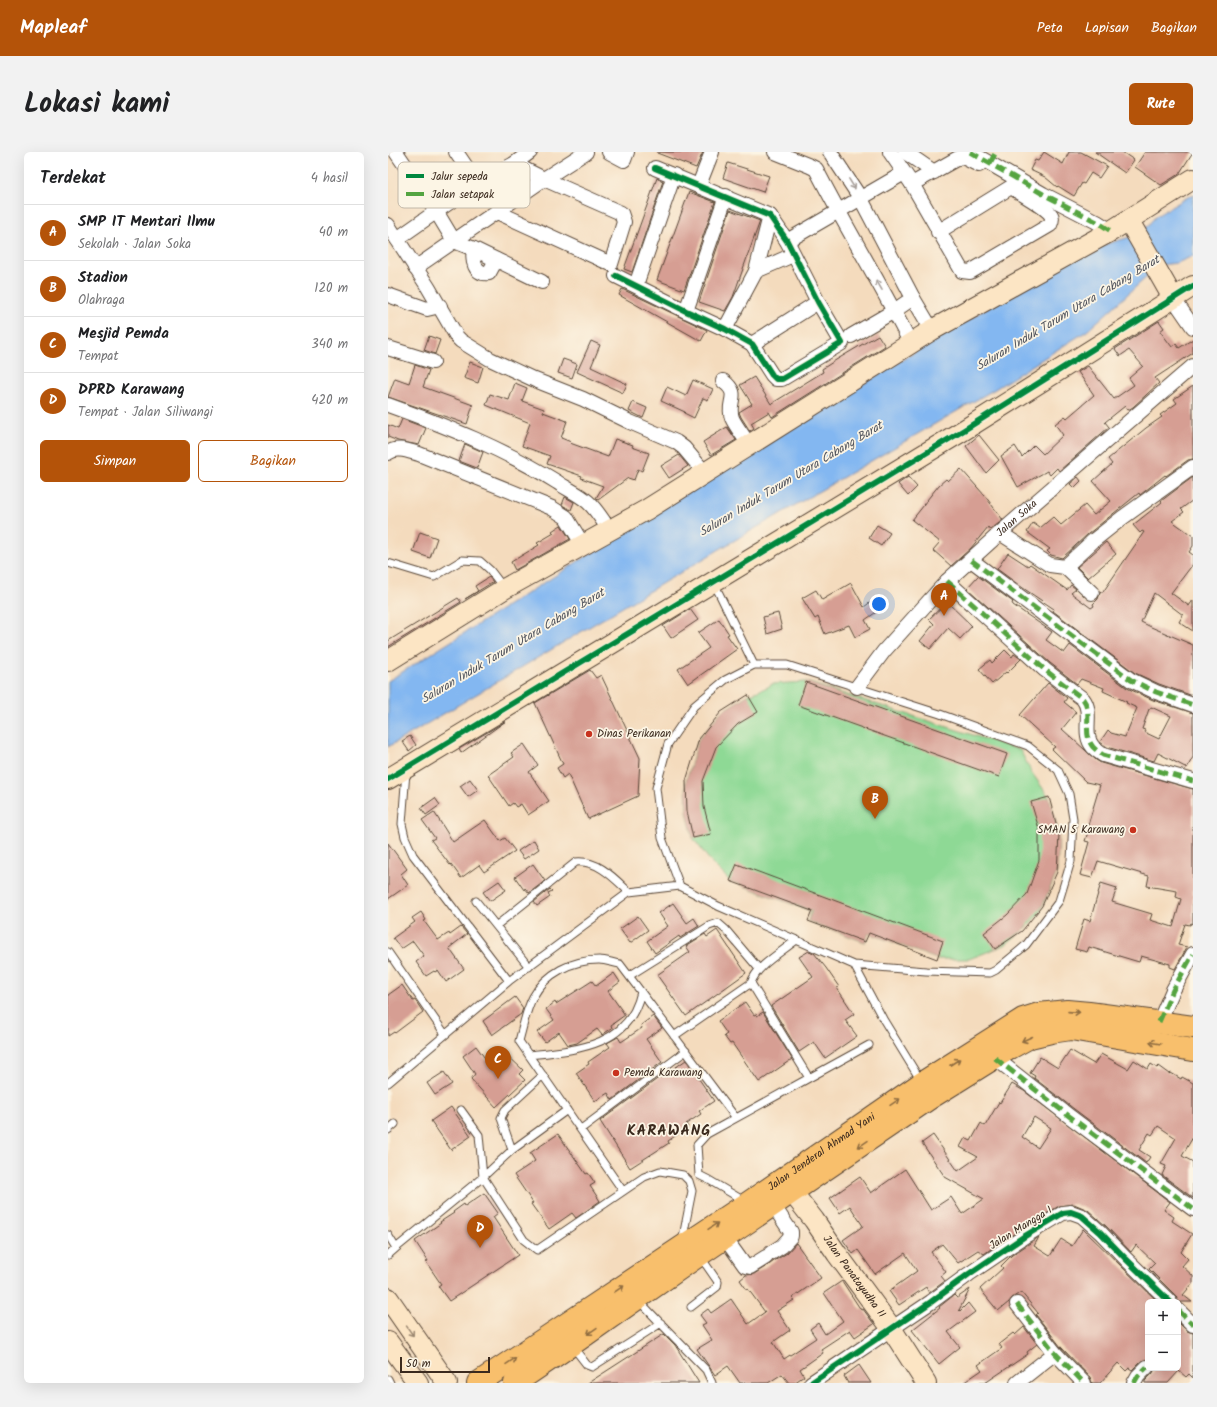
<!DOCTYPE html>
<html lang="id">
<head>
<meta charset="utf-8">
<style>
  :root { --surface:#fff; --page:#f2f2f2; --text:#202124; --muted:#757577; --line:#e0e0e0; --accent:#b45309 }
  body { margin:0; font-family:Kalam,sans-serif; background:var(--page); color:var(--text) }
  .controls { position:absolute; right:12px; bottom:12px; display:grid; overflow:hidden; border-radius:6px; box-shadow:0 4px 16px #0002 }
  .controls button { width:36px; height:36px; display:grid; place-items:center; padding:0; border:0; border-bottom:1px solid var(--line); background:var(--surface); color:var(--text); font:20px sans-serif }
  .scale { position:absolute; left:12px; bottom:10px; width:90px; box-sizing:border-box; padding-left:4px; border:2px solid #3b2a1e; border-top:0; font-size:11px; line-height:14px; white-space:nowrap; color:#3b2a1e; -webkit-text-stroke:3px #fcf5e5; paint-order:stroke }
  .you { position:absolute; left:491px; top:452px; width:14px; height:14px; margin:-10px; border:3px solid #fff; border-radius:50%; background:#1a73e8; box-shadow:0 0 0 6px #1a73e833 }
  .badge { display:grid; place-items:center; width:26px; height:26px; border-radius:50%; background:var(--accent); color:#fff; font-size:13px; font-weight:700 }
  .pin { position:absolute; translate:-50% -33px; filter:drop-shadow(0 1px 2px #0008) }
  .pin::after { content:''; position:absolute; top:21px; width:14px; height:12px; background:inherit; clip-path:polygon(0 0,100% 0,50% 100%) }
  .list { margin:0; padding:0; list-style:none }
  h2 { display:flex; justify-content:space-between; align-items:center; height:52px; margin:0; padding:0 16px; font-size:17px }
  h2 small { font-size:13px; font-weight:400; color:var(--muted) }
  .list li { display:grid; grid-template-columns:26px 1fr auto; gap:12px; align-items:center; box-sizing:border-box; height:56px; padding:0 16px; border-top:1px solid var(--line) }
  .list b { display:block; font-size:15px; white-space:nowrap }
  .list p { margin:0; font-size:13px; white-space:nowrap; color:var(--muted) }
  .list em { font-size:13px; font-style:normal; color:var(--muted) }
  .actions { display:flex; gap:8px; padding:12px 16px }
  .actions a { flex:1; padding:9px 0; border:1px solid var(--accent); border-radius:6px; text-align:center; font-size:14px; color:var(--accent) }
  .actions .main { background:var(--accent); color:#fff }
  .map { position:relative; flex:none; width:805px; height:1231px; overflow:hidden; border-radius:6px }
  header { display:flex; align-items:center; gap:24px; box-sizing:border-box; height:56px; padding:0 20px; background:var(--accent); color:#fff }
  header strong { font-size:19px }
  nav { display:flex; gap:22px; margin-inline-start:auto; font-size:14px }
  .intro { display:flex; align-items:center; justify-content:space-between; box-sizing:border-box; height:96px; padding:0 24px }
  h1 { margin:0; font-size:28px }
  .button { padding:10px 18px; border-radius:6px; background:var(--accent); color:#fff; font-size:14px; font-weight:700 }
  main { display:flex; gap:24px; padding:0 24px }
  aside { flex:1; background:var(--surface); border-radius:6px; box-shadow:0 4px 16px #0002 }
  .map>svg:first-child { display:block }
</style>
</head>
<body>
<header>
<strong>Mapleaf</strong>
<nav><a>Peta</a><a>Lapisan</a><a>Bagikan</a></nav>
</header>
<div class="intro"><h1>Lokasi kami</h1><a class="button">Rute</a></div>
<main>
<aside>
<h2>Terdekat<small>4 hasil</small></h2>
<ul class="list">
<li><span class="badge">A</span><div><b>SMP IT Mentari Ilmu</b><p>Sekolah · Jalan Soka</p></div><em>40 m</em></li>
<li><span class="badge">B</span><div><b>Stadion</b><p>Olahraga</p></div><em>120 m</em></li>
<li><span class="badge">C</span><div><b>Mesjid Pemda</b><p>Tempat</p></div><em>340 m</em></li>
<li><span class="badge">D</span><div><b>DPRD Karawang</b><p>Tempat · Jalan Siliwangi</p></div><em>420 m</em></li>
</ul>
<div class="actions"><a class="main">Simpan</a><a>Bagikan</a></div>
</aside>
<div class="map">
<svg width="805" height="1231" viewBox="0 0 805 1231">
  <rect width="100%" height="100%" fill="#fcf5e5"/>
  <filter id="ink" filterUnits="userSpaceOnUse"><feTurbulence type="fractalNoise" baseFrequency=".025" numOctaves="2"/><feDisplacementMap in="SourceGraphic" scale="8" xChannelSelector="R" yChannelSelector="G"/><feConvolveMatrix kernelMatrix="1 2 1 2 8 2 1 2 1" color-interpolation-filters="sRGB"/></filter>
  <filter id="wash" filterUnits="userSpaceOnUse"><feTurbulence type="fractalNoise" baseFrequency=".012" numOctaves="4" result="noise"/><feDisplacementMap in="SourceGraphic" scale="16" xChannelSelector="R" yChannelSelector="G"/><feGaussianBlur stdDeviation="0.9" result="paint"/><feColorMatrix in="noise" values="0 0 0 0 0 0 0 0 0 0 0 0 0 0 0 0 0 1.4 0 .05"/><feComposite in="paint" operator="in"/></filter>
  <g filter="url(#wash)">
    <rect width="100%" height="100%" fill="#f4dbbd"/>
    <path fill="#8ed995" stroke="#64825a" d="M418 530 632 598 644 621 661 645 671 682 669 720 651 762 634 779 617 793 581 807H549L481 781 477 790 420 769 423 759 342 729 323 710 305 686 299 659 298 629 311 587 333 560 360 543 380 535 384 532Z"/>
    <path fill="#83b7f1" stroke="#5f7088" d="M805 42V104L789 111 772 113 699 179 607 237 342 391 0 595V529L370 296 624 141 705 96 752 82 768 64Z"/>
    <g id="blocks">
      <path fill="#d69e93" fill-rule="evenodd" d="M269 0H315L308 16 269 1Z
        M656 0 675 12 681 0H693L719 14 711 26 703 21 696 32 694 31 686 44 670 34 669 35 657 25 642 18 647 8 650 9Z
        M707 0H734L746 8 737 21Z
        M757 0H805L791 22 773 33 747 15Z
        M340 11 381 24 375 40 335 26Z
        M269 26 275 29 244 120 236 117Z
        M301 40 327 50 296 138 269 128Z
        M342 58 372 69 345 145 337 159 311 150Z
        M234 137 319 178 313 189 231 143Z
        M771 169 776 176 772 179 784 195 788 192 791 196 805 187V201L767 226 771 231 745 255 740 258 737 254 717 270 721 275 671 319 669 316 662 323 659 319 630 335 613 304 627 294 634 305 646 293 655 302 675 283 667 272 677 264 679 266 706 243 690 220 700 214 726 247 746 233 741 226 755 214 741 198 732 204 727 197Z
        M490 183 497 194 384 265 381 260 363 271 366 276 362 279 353 265 351 260 364 252 352 233 366 225 383 252 435 220 434 217 448 208Z
        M41 184 52 188 47 202 36 198Z
        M203 189 212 193 203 215 239 232 235 241 189 220Z
        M175 207 189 212 184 226 170 221Z
        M82 210 95 215 90 231 76 226Z
        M27 213 41 218 35 235 85 253 79 272 0 245 7 226 21 231Z
        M305 228 325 237 320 248 315 246 306 266 296 261 297 260 273 249 279 235 298 244Z
        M127 231 139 236 134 249 156 257 155 260 179 269 173 286 183 290 182 291 220 305 227 287 245 293 244 295 261 301 254 319 250 317 246 328 240 326 210 348 208 346 215 334 193 326 194 324 159 312 162 304 134 294 142 271 98 253 102 242 121 248Z
        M805 234V307L800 308 778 324 777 323 752 343 751 341 700 382 674 406 663 403 659 399 662 397 639 380 645 371 652 376 665 365 673 373 697 353 706 363 723 349 705 329 724 312 720 307 758 276 774 265 772 263 789 251 786 247Z
        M245 250 259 256 255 266 241 259Z
        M14 267 38 276 31 293 10 289 0 285V273L10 277Z
        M339 275 348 288 323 303 315 290Z
        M591 283 611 308 598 321 578 294Z
        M77 292 95 300 89 316 71 309Z
        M291 303 300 314 281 326 273 314Z
        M573 317 597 344 615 368 602 378 600 375 583 396 563 414 545 398 552 390 524 368 536 353H535L551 333 558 327 560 329Z
        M520 325 529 335 520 344 510 332Z
        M690 325 693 329 686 336 682 332Z
        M805 325V348L793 357 796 360 784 369 805 384V394L801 400 805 403V412L783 441 801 454 805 448V479L791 470 795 463 766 441 753 470 763 475 805 493V544L771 532 747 521 665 459 666 457 635 436 609 417 620 401 640 414 642 412 679 438 683 433 688 437 683 441 703 456 706 454 705 452 710 447 712 441 713 440H715L756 380 754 379 752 381 745 373 774 350 773 349Z
        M177 345 186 350 183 358 174 353Z
        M173 373 182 387 127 418 123 410 151 393 149 391 166 381 164 379Z
        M489 373 502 381 493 394 481 386Z
        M32 380 49 386 42 406 25 400Z
        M718 390 728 402 700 426 689 415Z
        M590 424 625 450 624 451 625 453 664 480 658 488 676 501 682 493 739 536 765 548 805 561V605L799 616 770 601 766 609 719 595 712 590 720 578 723 581 737 585 749 556 738 551 739 550 715 539 716 536 693 527 689 532 662 511 579 436ZM763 555 783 564 771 587 756 580 757 578 754 577 761 557H762Z
        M101 425 105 430 77 447 90 439 87 434Z
        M463 431 476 455 488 446 494 456 477 468 482 477 467 485 461 473 437 482 430 465 427 467 414 446 428 438 434 448Z
        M70 446 73 450 0 495V489Z
        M559 450 584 474 572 487 560 476 542 497 532 489 546 472 541 467Z
        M302 457 310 468 283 486 275 474Z
        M390 461 394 477 379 482 375 465Z
        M331 467 341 482 339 483 349 497 300 532 290 517 321 496 310 481Z
        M617 498 624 505 626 502 633 507 619 521 618 520 604 532 591 517 602 508 604 511Z
        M202 518 208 526 213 523 252 606 250 644 200 667 180 622 175 626 169 616 175 612 147 551Z
        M418 530 619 602 611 625 410 553Z
        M660 531 679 546 676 550 688 560 674 577 708 608 713 611 805 637V772L803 771 802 773 797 772 790 793 799 795 787 817 782 815V812L753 804 751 810 701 795 699 800 687 797 696 767 702 769 713 731 729 736 724 750 764 762 762 768 785 775 793 747 788 745 789 739 759 734 761 724 710 709 704 726 692 723 701 690 697 689 702 674 700 673 712 633 698 630 664 597 667 595 632 563Z
        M360 543 370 560 350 572 328 595 315 629 316 655 323 682 305 686 299 659 298 629 311 587 333 560Z
        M118 569 73 601 71 597Z
        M22 584 28 593 21 599 14 589Z
        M136 592 150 613 141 620 161 649 140 663 133 652 128 655 125 651 121 654 100 623 126 605 123 601Z
        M82 627 90 638 80 645 72 634Z
        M661 645 671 682 669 720 654 754 634 779 607 797 596 781 619 763 639 742 651 708V677L643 650Z
        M47 646 52 653 38 663 33 656Z
        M46 660 65 690 97 668 112 689 117 686 127 699 96 720 91 713 73 726 63 712 62 713 43 688 47 686 34 668Z
        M146 688 151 697 136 707 130 699Z
        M0 691 19 717 13 722 20 733 0 747Z
        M145 712 157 729 141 741 137 736 136 738 127 725Z
        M349 712 555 789 549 807 481 781 477 790 420 769 424 759 342 729Z
        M111 729 118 738 102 749 95 740Z
        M162 737 164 739 160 741 162 745 149 754 146 750Z
        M285 751 299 771 306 766 311 774 292 786 291 784 267 801 259 789 280 774 271 761Z
        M33 760 38 768 36 769 50 788 61 781 62 783 73 775 79 782 61 796 76 817 58 830 50 818 47 820 46 819 38 824 28 810 36 804 25 789 13 797 5 786 27 770 24 766Z
        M250 764 260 778 242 791 232 777Z
        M329 778 358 821 298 864 269 823 302 800 298 794 317 782 319 785Z
        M421 799 426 801 438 816 451 835 449 836 466 862 457 868 469 884 437 906 426 890 411 900 383 854 425 825 411 805Z
        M226 821 232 830 220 839 237 863 223 873 224 876 214 883 209 877 189 891 180 893 171 880 157 890 149 880 166 868 158 857 167 850 168 852 204 829 208 834Z
        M14 833 25 849 27 848 35 860 7 881 6 880 0 884V843Z
        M127 845 135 856 133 862 104 883 95 869Z
        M357 850 366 863 368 862 369 864 375 860 404 907 371 930 344 891 342 892 336 884 339 882 330 869Z
        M265 864 274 876 258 887 274 910 224 948 220 941 207 949 188 921 201 912 200 910 222 895 219 891 230 885 233 890 254 876 253 873Z
        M88 894 99 909 109 898 115 904 117 901 135 918 131 922 137 928 108 955 83 927 87 922 75 904Z
        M682 898 706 912 713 902 740 917 746 908 760 917 763 912 769 916 771 914 782 922 783 921 793 927 794 925 805 931V985L794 1004 805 1010V1046L774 1023 778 1014 773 1012 788 986 770 974 764 983 761 981 751 998 762 1005 758 1011 686 957 646 926 647 924 642 921 652 905 670 916Z
        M298 908 326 949 311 959 313 962 298 972 300 975 280 989 281 991 242 1016 212 969 280 919 281 920Z
        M56 920 64 932 47 943 39 931Z
        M624 932 636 939 782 1050 776 1058 786 1065 784 1069 804 1082 793 1100 800 1107 794 1114 805 1124V1131L795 1143 804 1150H790L788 1144 761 1117 767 1111 748 1093 743 1100 718 1074 700 1058 686 1052 671 1054 608 1093 606 1092 603 1097 596 1102 590 1098 570 1111 554 1092 543 1100 558 1120 553 1124 557 1129 541 1141 538 1135 511 1153 501 1139 529 1119 517 1101 487 1122 470 1098 465 1102 455 1088 475 1074 462 1054 452 1061 442 1046 472 1025 483 1041 517 1017 543 1058 563 1045 574 1062 596 1047 557 1025 534 991 545 983 570 1019 590 1005 572 995 577 986 583 989 593 971 597 974 611 950 612 951ZM646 965 663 976 650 996 634 985Z
        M63 955 83 984 63 998 43 969Z
        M170 982 198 1022 200 1021 207 1031 202 1034 212 1049 188 1066 184 1061 161 1077 143 1052 145 1051 126 1023 147 1009 142 1001Z
        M96 1041 110 1061 105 1065 130 1103 61 1149 50 1134 53 1132 38 1110 40 1109 27 1089 53 1071 52 1070 66 1061 65 1060 76 1052 77 1054Z
        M695 1077 770 1150H760V1207L753 1209 744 1218 741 1216 738 1219 730 1211 712 1231H704L702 1225 673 1195 648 1163 650 1161 633 1140 624 1146 621 1150 610 1159 592 1137 615 1116 613 1114 624 1103 651 1085 646 1094 662 1104 673 1087 684 1094Z
        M408 1091 433 1126 404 1146 406 1148 389 1159 402 1178 385 1190 396 1207 428 1186 422 1177 430 1171 437 1182 455 1169 436 1141 454 1129 473 1158 475 1157 486 1172 467 1185 462 1178 433 1197 435 1201 412 1217 416 1224 406 1231H401L394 1222 380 1231H352L340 1214 327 1223 309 1197 324 1188 314 1173 318 1171 312 1163 320 1157 323 1161 343 1147 360 1172 377 1160 360 1137 359 1138 352 1128 358 1123 366 1122 382 1112 386 1109 399 1101Z
        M582 1137 571 1158 572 1159 580 1151 587 1160 560 1180 572 1195 551 1212 524 1178 552 1156 551 1155 566 1143 569 1146Z
        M790 1170 799 1179 805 1181V1226L801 1222 798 1225 791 1219 780 1231H757V1229L765 1221 767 1216H790Z
        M636 1175 649 1192 639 1200 640 1202 597 1231H575L594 1218 590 1213 614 1196 611 1192 625 1181 627 1183Z
        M276 1182 287 1193 311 1231H200Z
        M471 1213 483 1231H460L456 1224Z"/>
    </g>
  </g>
  <g filter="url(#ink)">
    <use href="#blocks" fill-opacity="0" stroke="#574536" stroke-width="1"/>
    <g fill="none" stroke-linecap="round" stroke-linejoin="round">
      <g stroke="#574536" stroke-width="9">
        <path id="lane" d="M0 411 46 425 74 408 92 409 102 418 115 435
          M326 431 366 513
          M18 620 14 672 17 685 25 703 121 829
          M88 749 141 815
          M109 773 188 710C210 708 226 726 241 740
          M0 800 57 882
          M466 813 538 819 602 821 608 818 638 793 671 749 683 709 685 667 681 642 670 618 640 594 552 562 399 513H366L337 528 306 554 280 592 268 636 274 686 292 734 330 754 466 813 495 867 533 929
          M241 824 321 774 330 771 338 778 371 817
          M363 831C369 813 394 800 408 788
          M286 884 363 831 421 926 319 982 309 993 311 1023
          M141 903C188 898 241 895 253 840
          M421 926 481 893
          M0 931 121 829 241 740 292 734
          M73 958 91 983 95 1025 136 1088 149 1098 256 1025 272 1019 295 1023 301 1029 304 1039 294 1090
          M193 977 298 899
          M0 978 7 972
          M124 998 113 966 117 958 155 923
          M311 1023 321 1028 358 1050
          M235 1039 131 889C135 875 138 858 145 845 158 821 184 808 211 808 218 808 225 811 232 812L348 966
          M0 1083 8 1096 95 1025 124 998 179 958
          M0 1103 8 1096
          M251 1149 318 1218 324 1231
          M303 1155 329 1135 330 1130 312 1104
          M185 1195 199 1213 204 1215 273 1171
          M0 1227 2 1231"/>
      </g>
      <g stroke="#574536" stroke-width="16">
        <g id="street">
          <path d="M8 0 48 59 66 89 86 97 154 130"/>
          <path d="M221 0 236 8 239 0"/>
          <path d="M387 0 422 14 428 17C458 76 493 132 523 192"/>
          <path d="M442 0 473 47 525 146 544 178"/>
          <path d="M502 0 524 32 570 6 575 5 591 13"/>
          <path d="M517 0 546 20"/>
          <path d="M582 0 655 42 709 70 723 79"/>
          <path d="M126 12 142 0"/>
          <path d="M89 31 126 12 156 27 198 0"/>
          <path d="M524 32 574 119 582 120 662 73C664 69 665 66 663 63 658 55 632 41 623 35L550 80"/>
          <path d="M311 33 324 0"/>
          <path d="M0 73 40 135 69 185 73 189 102 207 147 228 195 247 242 270 288 290 296 296 317 321"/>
          <path d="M9 87 89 31 68 0"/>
          <path d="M399 89 516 21"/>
          <path d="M86 97C84 108 86 123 101 121L108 108"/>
          <path d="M27 116 156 27 233 61 236 70 223 112 109 60"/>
          <path d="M368 119 405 103"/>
          <path d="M228 124 298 159 337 177 364 192 384 223 388 227H394L454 191 430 150 399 89 382 64 267 16"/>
          <path d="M248 133 286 23"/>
          <path d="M0 143 39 157 52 154"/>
          <path d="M785 146 805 175"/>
          <path d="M298 159 338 44"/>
          <path d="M337 177 368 119 382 64"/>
          <path d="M463 184 506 159 525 146"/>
          <path d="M364 192 430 150"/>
          <path d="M0 196 45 210"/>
          <path d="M335 229C354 243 338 249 344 266 348 275 356 284 361 293"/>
          <path d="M0 253C58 274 116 297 169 330 179 337 191 342 200 350 209 358 215 369 222 379"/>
          <path d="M0 301C9 294 20 299 31 302L164 356 178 365 195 393"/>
          <path d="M612 381 662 413 677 415 705 389 734 366 805 315"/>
          <path d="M583 408 743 528 768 540 805 553"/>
          <path d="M677 415 704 441"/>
          <path d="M559 429 657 518 695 547C706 561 693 581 705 595 708 598 712 601 715 603L805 629"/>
          <path id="s1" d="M469 535 496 499 559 429 612 381 805 214"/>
          <path d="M771 870 785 838 805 802"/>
          <path d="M607 906 681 964 805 1057"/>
          <path d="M337 1086 357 1114 362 1115 378 1105"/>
          <path d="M383 1101 394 1094 403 1084V1080L385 1053"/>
          <path d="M629 1152 667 1201 696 1231"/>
          <path d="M790 1158 805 1173"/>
          <path d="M423 1231 543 1150 581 1122 637 1084 675 1061 683 1060 694 1064 712 1080 738 1107 782 1150"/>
          <path d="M629 1231 667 1201"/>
          <path d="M746 1231 750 1224 759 1215"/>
        </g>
      </g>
      <g stroke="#574536" stroke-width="22">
        <g id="secondary">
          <path d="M742 68 745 76 785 146"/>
          <path d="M0 509 116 437 258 358 544 178 723 79 805 27"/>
          <path d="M0 627 576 278 805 134"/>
          <path id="s2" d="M404 1040 426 1068 449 1102 499 1170 538 1231"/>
          <path d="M0 1146 59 1231"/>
          <path d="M0 1190 30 1231"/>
        </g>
      </g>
      <g stroke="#574536" stroke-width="24">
        <g id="primary">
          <path id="s3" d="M90 1231 360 1051 534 931 635 867 651 862 679 859 701 861 805 875"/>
          <path d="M127 1231 183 1193 304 1108 542 946 622 896 642 885 663 880 683 877 805 898"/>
        </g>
      </g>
      <use href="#lane" stroke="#fff" stroke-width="7"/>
      <use href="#street" stroke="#fff" stroke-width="14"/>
      <use href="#secondary" stroke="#fce5c4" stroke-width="20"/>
      <use href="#primary" stroke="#f8bf6c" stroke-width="22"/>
      <path stroke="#54a441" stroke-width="5" stroke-dasharray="10 5" stroke-linecap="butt" d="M582 0 655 42 709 70 723 79
        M602 11 608 0
        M583 408 743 528 768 540 805 553
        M559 429 657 518 695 547C706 561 693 581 705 595 708 598 712 601 715 603L805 629
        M771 870 785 838 805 802
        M607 906 681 964 805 1057
        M629 1152 667 1201 696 1231
        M790 1158 805 1173
        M746 1231 750 1224 759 1215"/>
      <g stroke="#fcf5e5" stroke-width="8">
        <path id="cycleway" d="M228 124 298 159 337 177 364 192 384 223 388 227H394L454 191 430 150 399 89 382 64 267 16
          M0 627 576 278 805 134
          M423 1231 543 1150 581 1122 637 1084 675 1061 683 1060 694 1064 712 1080 738 1107 782 1150"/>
      </g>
      <use href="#cycleway" stroke="#00873e" stroke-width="6"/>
    </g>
    <defs><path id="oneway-shaft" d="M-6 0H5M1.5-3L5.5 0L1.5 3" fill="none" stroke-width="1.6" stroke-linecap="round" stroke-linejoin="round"/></defs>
    <g stroke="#a79f9a">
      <use href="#oneway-shaft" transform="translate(464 32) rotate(58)"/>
      <use href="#oneway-shaft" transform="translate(491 133) rotate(-120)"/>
    </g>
    <g stroke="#906d41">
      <use href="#oneway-shaft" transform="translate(686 860) rotate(4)"/>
      <use href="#oneway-shaft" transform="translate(639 887) rotate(156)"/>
      <use href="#oneway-shaft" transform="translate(767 891) rotate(-171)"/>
      <use href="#oneway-shaft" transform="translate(567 910) rotate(-33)"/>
      <use href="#oneway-shaft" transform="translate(507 950) rotate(-34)"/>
      <use href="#oneway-shaft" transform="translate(475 992) rotate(146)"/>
      <use href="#oneway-shaft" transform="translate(325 1074) rotate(-34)"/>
      <use href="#oneway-shaft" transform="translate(231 1137) rotate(-34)"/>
      <use href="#oneway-shaft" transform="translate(204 1179) rotate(145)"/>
      <use href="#oneway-shaft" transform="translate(123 1209) rotate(-34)"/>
    </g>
    <use stroke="#9c8871" href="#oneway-shaft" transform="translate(22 1179) rotate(55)"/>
  </g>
  <g fill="#c8321e" stroke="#fcf5e5" stroke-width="1.5">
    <circle cx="201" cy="582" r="4"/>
    <circle cx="745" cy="678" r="4"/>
    <circle cx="228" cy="921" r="4"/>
  </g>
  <g text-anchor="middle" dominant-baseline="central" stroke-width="3.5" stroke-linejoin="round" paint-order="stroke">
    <g font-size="11" fill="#3b2a1e" stroke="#fcf5e5">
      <text stroke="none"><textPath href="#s1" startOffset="233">Jalan Soka</textPath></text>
      <text stroke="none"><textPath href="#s3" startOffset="414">Jalan Jenderal Ahmad Yani</textPath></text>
      <text transform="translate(633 1076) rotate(-32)">Jalan Mangga I</text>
      <text stroke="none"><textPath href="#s2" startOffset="105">Jalan Panatayudha II</textPath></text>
    </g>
    <g font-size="11" fill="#3b2a1e" stroke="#fcf5e5" text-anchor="start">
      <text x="209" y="582">Dinas Perikanan</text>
      <text x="737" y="678" text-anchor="end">SMAN 5 Karawang</text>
      <text x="236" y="921">Pemda Karawang</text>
    </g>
    <g font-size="12" font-style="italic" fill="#51545d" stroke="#fcf5e5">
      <text transform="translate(680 161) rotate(-31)">Saluran Induk Tarum Utara Cabang Barat</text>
      <text transform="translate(403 327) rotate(-31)">Saluran Induk Tarum Utara Cabang Barat</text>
      <text transform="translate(125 494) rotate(-31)">Saluran Induk Tarum Utara Cabang Barat</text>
    </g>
    <g font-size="15" font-weight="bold" letter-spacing="1" fill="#3b2a1e" stroke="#fcf5e5">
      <text x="281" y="979">KARAWANG</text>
    </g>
  </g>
  <rect x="10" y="10" width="132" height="46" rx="6" fill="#fcf5e5" stroke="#c2b8a9" stroke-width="1"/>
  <rect x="18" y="22" width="18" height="4" fill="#00873e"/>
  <rect x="18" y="40" width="18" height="4" fill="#54a441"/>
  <g font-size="11" fill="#3b2a1e">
    <text x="43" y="28">Jalur sepeda</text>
    <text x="43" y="46">Jalan setapak</text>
  </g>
</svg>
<div class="controls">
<button>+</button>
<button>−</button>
</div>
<div class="scale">50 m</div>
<div class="you"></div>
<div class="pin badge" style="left:556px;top:464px">A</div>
<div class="pin badge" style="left:487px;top:667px">B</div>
<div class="pin badge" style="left:110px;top:927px">C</div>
<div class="pin badge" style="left:92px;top:1096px">D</div>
</div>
</main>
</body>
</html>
